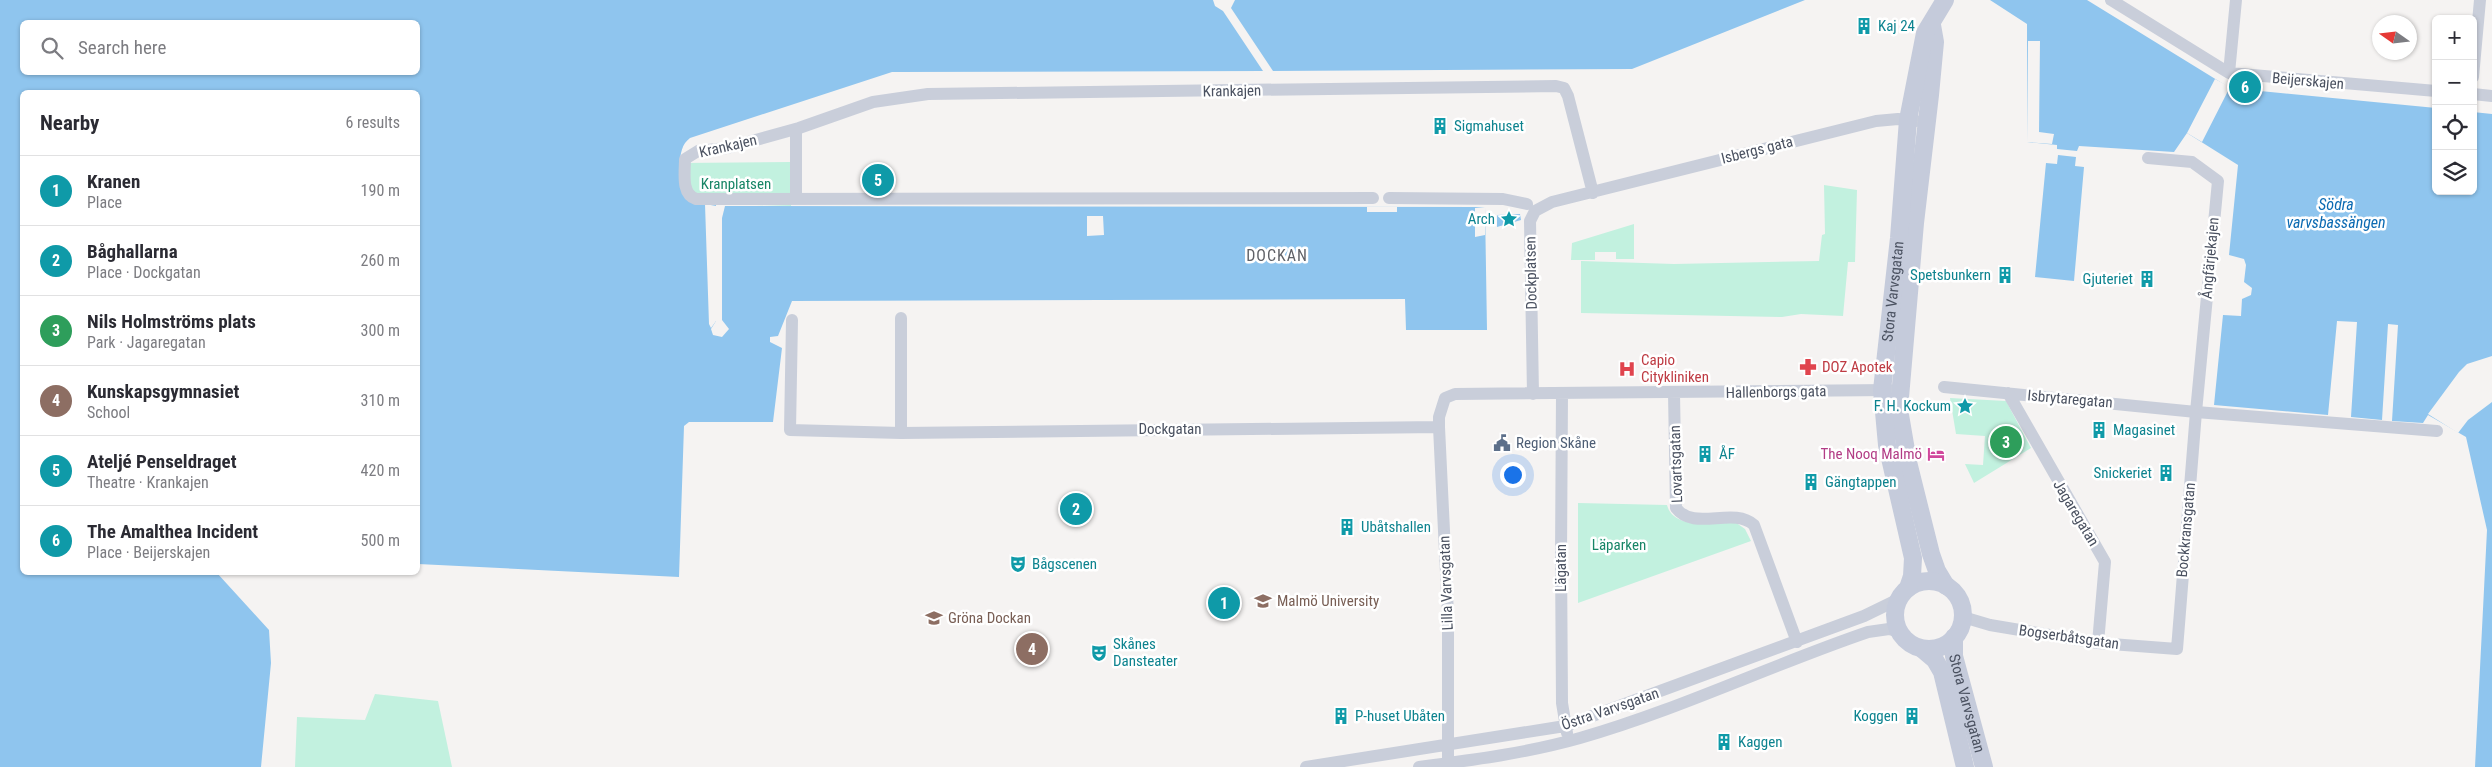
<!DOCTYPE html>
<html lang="en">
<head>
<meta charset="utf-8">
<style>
  :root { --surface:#fff; --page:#f7f7f7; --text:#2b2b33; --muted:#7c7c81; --line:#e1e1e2; --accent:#1a46e8 }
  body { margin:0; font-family:"Roboto Condensed",sans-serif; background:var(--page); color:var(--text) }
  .controls { position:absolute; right:15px; top:15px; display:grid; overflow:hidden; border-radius:8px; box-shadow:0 1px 4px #0004 }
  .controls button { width:45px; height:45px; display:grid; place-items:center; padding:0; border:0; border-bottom:1px solid var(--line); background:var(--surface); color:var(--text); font:25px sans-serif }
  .compass { position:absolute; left:2372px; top:15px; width:45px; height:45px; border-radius:50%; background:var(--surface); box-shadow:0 1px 4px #0004; rotate:284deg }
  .you { position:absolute; left:1512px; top:474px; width:18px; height:18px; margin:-12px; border:4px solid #fff; border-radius:50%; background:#1a73e8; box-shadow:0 0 0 8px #1a73e833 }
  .badge { display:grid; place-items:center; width:32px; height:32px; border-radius:50%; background:var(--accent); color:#fff; font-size:16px; font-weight:700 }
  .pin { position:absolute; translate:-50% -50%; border:2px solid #fff; box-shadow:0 1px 5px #0006 }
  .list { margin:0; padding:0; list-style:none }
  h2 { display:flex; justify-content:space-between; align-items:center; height:65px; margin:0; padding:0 20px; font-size:21px }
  h2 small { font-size:16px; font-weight:400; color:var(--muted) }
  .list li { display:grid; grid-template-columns:32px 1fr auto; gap:15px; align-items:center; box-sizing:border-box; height:70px; padding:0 20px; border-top:1px solid var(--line) }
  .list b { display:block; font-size:19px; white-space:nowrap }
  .list p { margin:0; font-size:16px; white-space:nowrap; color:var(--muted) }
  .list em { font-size:16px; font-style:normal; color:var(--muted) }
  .icon { flex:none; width:28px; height:28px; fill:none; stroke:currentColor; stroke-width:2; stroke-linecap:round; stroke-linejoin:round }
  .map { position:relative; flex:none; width:2492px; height:767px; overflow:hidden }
  .search { position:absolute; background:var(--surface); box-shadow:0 1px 4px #0004; left:20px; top:20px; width:400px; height:55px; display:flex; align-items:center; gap:12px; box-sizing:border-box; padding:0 18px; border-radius:8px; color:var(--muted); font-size:19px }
  .panel { position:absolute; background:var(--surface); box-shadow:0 1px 4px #0004; left:20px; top:90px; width:400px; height:485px; border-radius:8px }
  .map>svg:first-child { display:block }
</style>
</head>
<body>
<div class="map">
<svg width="2492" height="767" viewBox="0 0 2492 767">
  <rect width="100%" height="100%" fill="#f5f3f2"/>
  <path fill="#c2f1df" d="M791 162V206L696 203 681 163Z
    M1824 185 1857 190 1855 262H1848L1843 316 1801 314 1782 317 1581 313V261L1674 264 1819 261 1822 235 1825 234Z
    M1634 224V259H1616V252H1595V260H1571L1572 243Z
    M1950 398 2006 401 2031 448 1974 483 1965 464 1983 465 1985 436 1956 434Z
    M1578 503 1667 505C1673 530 1715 523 1735 522L1745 529 1751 541 1578 603Z
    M375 694 438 701 452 767H295L297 717 365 720Z"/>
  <path fill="#8fc5ee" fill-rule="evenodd" d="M0 0H1213L1215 6 1223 11 1263 71 892 72 690 138C675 149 681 174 682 192L696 203 716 205V321L711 329 713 335 722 337 729 329 722 320V218L725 206 1485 207 1487 330H1406L1405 299 792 301 778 336 770 337V342L782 348 773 422H689L684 426 679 577 418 564V92H22V572L217 573 269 630 271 663 261 767H0ZM22 22H418V72H22Z
    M1235 0H1805L1632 69 1273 71 1231 8Z
    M1990 0H2087L2230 88 2436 108V191H2473V112L2492 114V767H2475L2487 530 2466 437 2428 415 2423 423 2392 421 2398 325 2388 324 2382 420 2351 417 2357 322 2337 321 2328 415 2214 405 2223 315 2241 316 2242 299 2251 295 2252 288 2244 282 2246 265 2244 259 2229 255 2238 165 2187 133 2174 152 2079 146 2077 151 2057 149V145L2027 142V24Z
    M2058 155 2076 157 2075 166 2084 167 2074 281 2035 277 2046 163 2057 164Z
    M1520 214 1521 220 1497 227V215Z"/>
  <path fill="#f5f3f2" d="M2028 41H2040L2039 132 2054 134 2052 144 2027 142Z
    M2215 79 2230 87 2202 142 2187 133Z
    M705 204 716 206V321L711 328 709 324Z
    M1367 207H1397V212H1367Z
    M1485 207V235L1475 237V208Z
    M1087 216H1103L1104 235 1087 236Z
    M2492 356V402L2468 420 2458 433 2428 414 2459 372 2467 364Z"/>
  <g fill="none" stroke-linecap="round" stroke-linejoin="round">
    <path stroke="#c9ceda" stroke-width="12" d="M2111 0 2229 73 2436 91
      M2229 73 2236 0
      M2473 77 2480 0
      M2473 94 2492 96
      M1373 198 696 199C681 194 685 173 685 159L698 151 727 148 799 128 873 102 928 94 1556 86 1564 88 1568 96 1593 193
      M1389 198 1503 199 1527 204
      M796 199V129
      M901 318V433L1439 427
      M792 320 790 430 901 433
      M1944 387 2196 412 2437 431
      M1674 393 1676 508C1694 532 1733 506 1754 525L1797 642
      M2008 393 2105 562 2098 643
      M1533 394 1530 221 1535 211 1552 202 1876 121 1898 119 1916 121
      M1562 394 1561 557 1562 703 1567 733
      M1963 617 1990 625 2098 643 2177 649 2196 412 2218 181 2192 162 2148 158
      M1448 763V614L1439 427V417L1445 398 1455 394 1890 390
      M1306 767 1565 726 1864 616 1899 599
      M1419 767C1473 760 1527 753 1580 738 1678 710 1771 665 1868 632L1889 629 1900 632"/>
    <g stroke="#c5cbdb" stroke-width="18">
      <path d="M1932 25 1935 42 1930 95 1915 223 1899 409 1908 462 1931 554 1937 571 1946 586"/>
      <circle cx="1929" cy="615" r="34"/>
      <path id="s1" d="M1908 588 1912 576 1913 558 1887 445 1882 390 1899 238 1908 120 1925 33 1945 0"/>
      <path id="s2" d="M1954 637V656L1984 767"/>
      <path d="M1922 649 1935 660 1942 672 1965 767"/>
    </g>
  </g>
  <defs>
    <g id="building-bare" transform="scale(1.35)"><path d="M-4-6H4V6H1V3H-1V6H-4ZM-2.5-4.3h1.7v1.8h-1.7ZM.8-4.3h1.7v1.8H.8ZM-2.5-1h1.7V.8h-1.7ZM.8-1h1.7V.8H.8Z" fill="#0f9aa8" stroke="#fff" stroke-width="2.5" paint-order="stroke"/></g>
    <g id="sight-bare" transform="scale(1.35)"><path d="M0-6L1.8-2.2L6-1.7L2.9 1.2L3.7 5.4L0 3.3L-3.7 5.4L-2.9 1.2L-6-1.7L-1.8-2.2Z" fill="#0f9aa8" stroke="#fff" stroke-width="2.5" paint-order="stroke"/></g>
    <g id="pharmacy-bare" transform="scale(1.35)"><path d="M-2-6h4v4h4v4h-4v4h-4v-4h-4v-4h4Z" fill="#e0444e" stroke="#fff" stroke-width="2.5" paint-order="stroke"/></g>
    <g id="hospital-bare" transform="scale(1.35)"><path d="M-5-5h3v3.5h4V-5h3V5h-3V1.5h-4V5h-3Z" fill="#e0444e" stroke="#fff" stroke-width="2.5" paint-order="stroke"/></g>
    <g id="civic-bare" transform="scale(1.35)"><path d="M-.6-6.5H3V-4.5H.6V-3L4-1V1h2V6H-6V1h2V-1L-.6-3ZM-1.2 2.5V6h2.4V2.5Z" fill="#5c6f8a" stroke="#fff" stroke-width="2.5" paint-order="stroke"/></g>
    <g id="hotel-bare" transform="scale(1.35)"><path d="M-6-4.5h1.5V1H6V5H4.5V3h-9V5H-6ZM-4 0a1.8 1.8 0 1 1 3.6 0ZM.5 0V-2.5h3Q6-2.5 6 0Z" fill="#d1479c" stroke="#fff" stroke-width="2.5" paint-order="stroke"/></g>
    <g id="theatre-bare" transform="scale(1.35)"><path d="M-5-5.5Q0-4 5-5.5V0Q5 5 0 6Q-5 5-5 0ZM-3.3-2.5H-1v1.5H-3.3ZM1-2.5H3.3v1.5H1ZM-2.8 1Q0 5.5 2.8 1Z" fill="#0f9aa8" stroke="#fff" stroke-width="2.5" paint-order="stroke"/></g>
    <g id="university-bare" transform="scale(1.35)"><path d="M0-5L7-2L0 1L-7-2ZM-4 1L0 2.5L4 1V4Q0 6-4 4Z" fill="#8d6e63" stroke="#fff" stroke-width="2.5" paint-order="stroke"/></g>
    <g id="school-bare" transform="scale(1.35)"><path d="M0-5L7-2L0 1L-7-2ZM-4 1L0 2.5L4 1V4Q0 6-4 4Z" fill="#8d6e63" stroke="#fff" stroke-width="2.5" paint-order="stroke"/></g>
  </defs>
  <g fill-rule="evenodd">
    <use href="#building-bare" x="1864" y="26"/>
    <use href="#building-bare" x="1440" y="126"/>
    <use href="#sight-bare" x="1509" y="219"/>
    <use href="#building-bare" x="2005" y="275"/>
    <use href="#building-bare" x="2147" y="279"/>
    <use href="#pharmacy-bare" x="1808" y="367"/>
    <use href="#hospital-bare" x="1627" y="369"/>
    <use href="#sight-bare" x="1965" y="406"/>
    <use href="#building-bare" x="2099" y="430"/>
    <use href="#civic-bare" x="1502" y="443"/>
    <use href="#building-bare" x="1705" y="454"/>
    <use href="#hotel-bare" x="1936" y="454"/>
    <use href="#building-bare" x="2166" y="473"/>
    <use href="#building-bare" x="1811" y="482"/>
    <use href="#building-bare" x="1347" y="527"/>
    <use href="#theatre-bare" x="1018" y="564"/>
    <use href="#university-bare" x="1263" y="601"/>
    <use href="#school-bare" x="934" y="618"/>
    <use href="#theatre-bare" x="1099" y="653"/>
    <use href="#building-bare" x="1341" y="716"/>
    <use href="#building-bare" x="1912" y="716"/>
    <use href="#building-bare" x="1724" y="742"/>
  </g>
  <g text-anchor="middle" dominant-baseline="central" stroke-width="5" stroke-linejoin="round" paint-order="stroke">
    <g font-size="15" fill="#0d838f" stroke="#fff" text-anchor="start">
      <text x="1878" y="26">Kaj 24</text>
      <text x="1454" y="126">Sigmahuset</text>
      <text x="1495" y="219" text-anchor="end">Arch</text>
      <text x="1991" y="275" text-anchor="end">Spetsbunkern</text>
      <text x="2133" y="279" text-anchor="end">Gjuteriet</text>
      <text x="1951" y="406" text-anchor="end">F. H. Kockum</text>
      <text x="2113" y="430">Magasinet</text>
      <text x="1719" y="454">ÅF</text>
      <text x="2152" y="473" text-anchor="end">Snickeriet</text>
      <text x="1825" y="482">Gängtappen</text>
      <text x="1361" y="527">Ubåtshallen</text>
      <text x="1032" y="564">Bågscenen</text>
      <text x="1113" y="644">Skånes<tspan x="1113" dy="17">Dansteater</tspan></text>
      <text x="1355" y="716">P-huset Ubåten</text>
      <text x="1898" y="716" text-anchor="end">Koggen</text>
      <text x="1738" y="742">Kaggen</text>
    </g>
    <g font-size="15" fill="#4a5160" stroke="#fff">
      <text transform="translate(2308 81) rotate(5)">Beijerskajen</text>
      <text transform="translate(1232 91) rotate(-1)">Krankajen</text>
      <text transform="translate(728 146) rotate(-13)">Krankajen</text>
      <text transform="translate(1757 150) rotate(-14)">Isbergs gata</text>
      <text transform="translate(2210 258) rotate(-85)">Ångfärjekajen</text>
      <text transform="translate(1531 273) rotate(-91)">Dockplatsen</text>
      <text stroke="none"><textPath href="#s1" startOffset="301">Stora Varvsgatan</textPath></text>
      <text transform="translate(1776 392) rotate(-1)">Hallenborgs gata</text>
      <text transform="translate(2070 399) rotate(5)">Isbrytaregatan</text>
      <text x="1170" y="429">Dockgatan</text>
      <text transform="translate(1676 464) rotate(-92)">Lovartsgatan</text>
      <text transform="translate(2076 513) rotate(59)">Jagaregatan</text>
      <text transform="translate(2186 530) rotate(-85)">Bockkransgatan</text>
      <text transform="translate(1561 568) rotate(-90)">Lägatan</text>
      <text transform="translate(1446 583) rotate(-92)">Lilla Varvsgatan</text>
      <text transform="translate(2069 637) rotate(8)">Bogserbåtsgatan</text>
      <text stroke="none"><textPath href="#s2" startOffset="68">Stora Varvsgatan</textPath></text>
      <text transform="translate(1610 709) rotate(-19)">Östra Varvsgatan</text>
    </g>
    <g font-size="15" fill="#178566" stroke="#fff">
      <text x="736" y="184">Kranplatsen</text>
      <text x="1619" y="545">Läparken</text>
    </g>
    <g font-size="15" fill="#be3a42" stroke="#fff" text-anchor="start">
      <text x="1641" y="360">Capio<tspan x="1641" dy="17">Citykliniken</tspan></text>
      <text x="1822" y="367">DOZ Apotek</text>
    </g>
    <g font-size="15" fill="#4e5e75" stroke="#fff" text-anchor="start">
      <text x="1516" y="443">Region Skåne</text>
    </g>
    <g font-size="15" fill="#b23c85" stroke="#fff" text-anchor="end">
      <text x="1922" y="454">The Nooq Malmö</text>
    </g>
    <g font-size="15" fill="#785e54" stroke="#fff" text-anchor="start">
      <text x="1277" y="601">Malmö University</text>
      <text x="948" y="618">Gröna Dockan</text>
    </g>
    <g font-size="16" font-style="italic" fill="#0b6ab2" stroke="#fff">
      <text x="2336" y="204">Södra<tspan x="2336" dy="18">varvsbassängen</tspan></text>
    </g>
    <g font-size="16" letter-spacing="1" fill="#5f6167" stroke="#fff">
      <text x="1277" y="255">DOCKAN</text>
    </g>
  </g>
</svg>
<div class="controls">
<button>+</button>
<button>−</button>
<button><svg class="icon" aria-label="locate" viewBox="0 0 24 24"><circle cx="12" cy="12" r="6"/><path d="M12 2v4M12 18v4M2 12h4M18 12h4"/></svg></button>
<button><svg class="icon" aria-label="layers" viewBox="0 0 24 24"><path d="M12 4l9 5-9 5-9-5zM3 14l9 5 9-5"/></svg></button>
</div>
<svg class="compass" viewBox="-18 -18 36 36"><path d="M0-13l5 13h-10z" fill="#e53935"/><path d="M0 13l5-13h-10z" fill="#7c7c81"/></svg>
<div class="you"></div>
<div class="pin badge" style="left:1224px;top:603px;background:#0f9aa8">1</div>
<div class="pin badge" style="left:1076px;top:509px;background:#0f9aa8">2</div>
<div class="pin badge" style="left:2006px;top:442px;background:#2e9e5b">3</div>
<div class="pin badge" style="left:1032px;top:649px;background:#8d6e63">4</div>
<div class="pin badge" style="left:878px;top:180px;background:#0f9aa8">5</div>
<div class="pin badge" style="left:2245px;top:87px;background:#0f9aa8">6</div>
<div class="search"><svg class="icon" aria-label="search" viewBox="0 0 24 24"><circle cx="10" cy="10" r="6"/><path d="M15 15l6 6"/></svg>Search here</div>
<section class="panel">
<h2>Nearby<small>6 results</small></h2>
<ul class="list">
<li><span class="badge" style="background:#0f9aa8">1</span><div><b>Kranen</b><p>Place</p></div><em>190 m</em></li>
<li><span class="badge" style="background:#0f9aa8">2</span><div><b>Båghallarna</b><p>Place · Dockgatan</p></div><em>260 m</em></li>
<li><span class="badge" style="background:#2e9e5b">3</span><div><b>Nils Holmströms plats</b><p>Park · Jagaregatan</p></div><em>300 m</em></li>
<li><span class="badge" style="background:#8d6e63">4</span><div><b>Kunskapsgymnasiet</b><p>School</p></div><em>310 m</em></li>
<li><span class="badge" style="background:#0f9aa8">5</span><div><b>Ateljé Penseldraget</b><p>Theatre · Krankajen</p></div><em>420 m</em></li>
<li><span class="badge" style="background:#0f9aa8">6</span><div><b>The Amalthea Incident</b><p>Place · Beijerskajen</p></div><em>500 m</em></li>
</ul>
</section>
</div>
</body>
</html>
